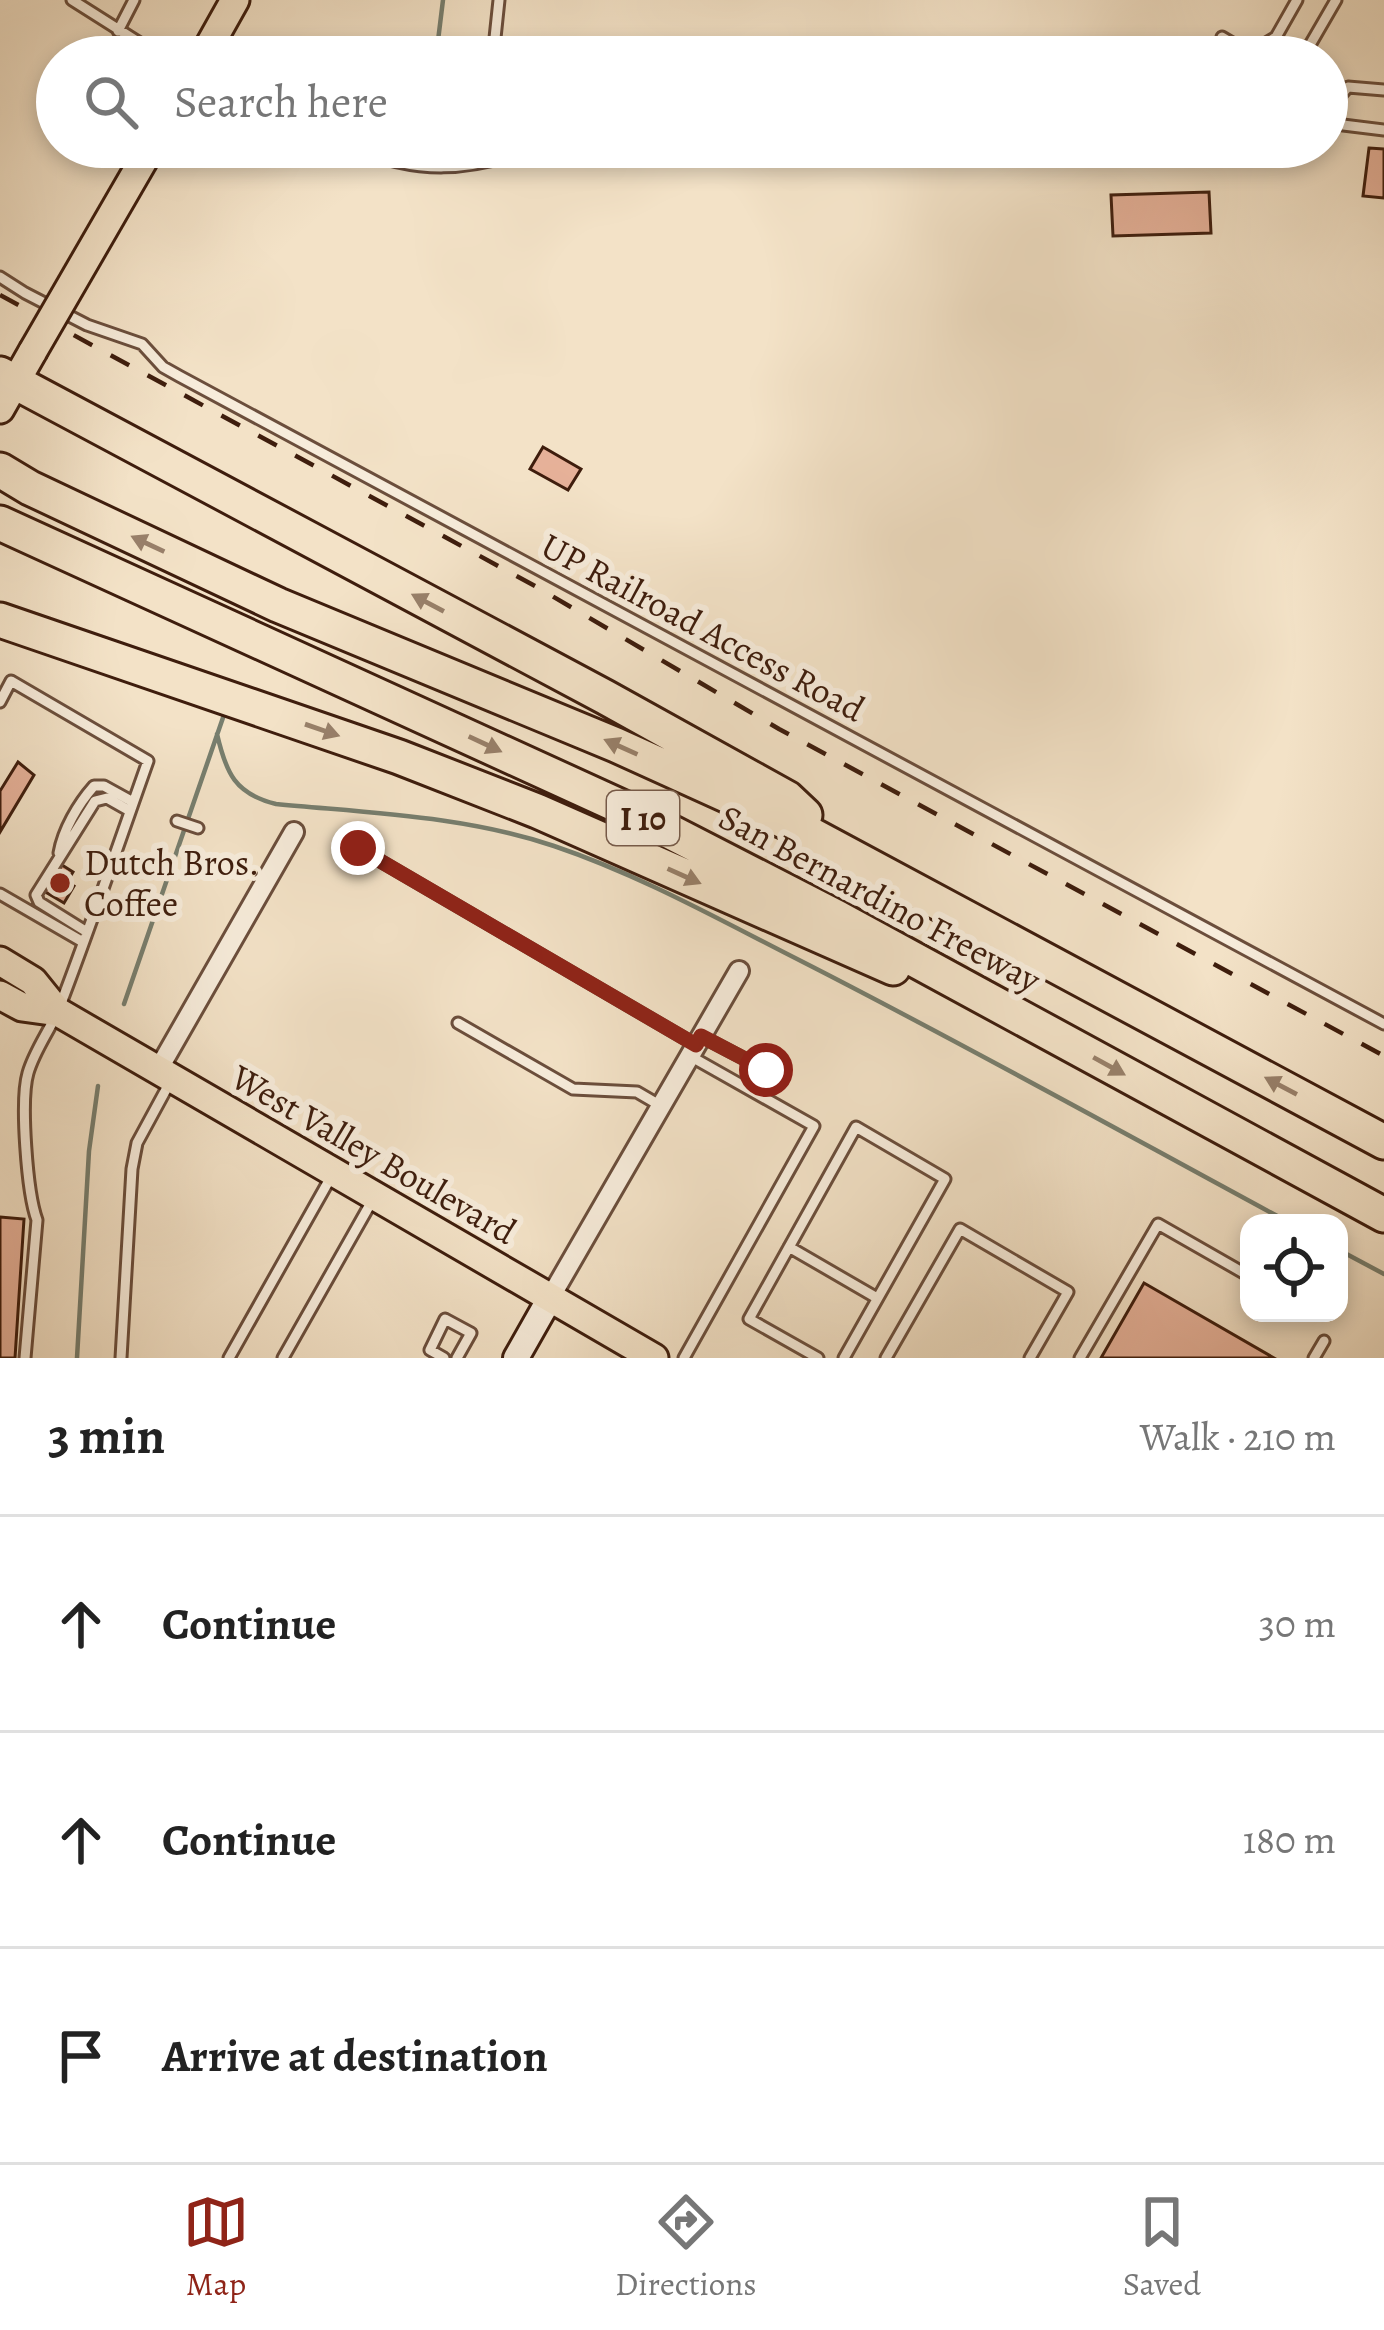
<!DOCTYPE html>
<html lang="en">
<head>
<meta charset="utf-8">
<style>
  :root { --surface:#fff; --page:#f6f6f6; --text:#222; --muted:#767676; --line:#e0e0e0; --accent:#8f2418 }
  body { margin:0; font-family:Alegreya,serif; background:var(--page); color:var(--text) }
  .controls { position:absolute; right:36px; bottom:36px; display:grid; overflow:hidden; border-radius:24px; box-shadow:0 6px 18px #0003 }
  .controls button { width:108px; height:108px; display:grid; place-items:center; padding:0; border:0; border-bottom:3px solid var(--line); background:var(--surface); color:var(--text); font:60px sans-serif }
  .stop { position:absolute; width:36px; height:36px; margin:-27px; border:9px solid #8f2418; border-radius:50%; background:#fff }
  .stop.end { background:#8f2418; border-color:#fff; box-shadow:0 3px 12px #0008 }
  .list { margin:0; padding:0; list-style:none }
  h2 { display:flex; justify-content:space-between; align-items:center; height:156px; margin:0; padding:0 48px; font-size:51px }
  h2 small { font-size:39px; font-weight:400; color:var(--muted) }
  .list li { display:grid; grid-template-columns:78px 1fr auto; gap:36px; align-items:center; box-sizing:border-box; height:216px; padding:0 48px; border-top:3px solid var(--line) }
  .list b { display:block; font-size:45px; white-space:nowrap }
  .list em { font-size:39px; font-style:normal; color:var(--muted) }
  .icon { flex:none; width:66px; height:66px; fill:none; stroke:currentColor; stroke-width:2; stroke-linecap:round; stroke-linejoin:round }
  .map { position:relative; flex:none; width:1384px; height:1358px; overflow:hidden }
  .search { position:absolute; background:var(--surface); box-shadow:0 6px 18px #0003; left:36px; right:36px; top:36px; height:132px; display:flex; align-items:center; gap:30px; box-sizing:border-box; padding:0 42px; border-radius:66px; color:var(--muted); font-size:45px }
  .sheet { height:804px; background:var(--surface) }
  nav { display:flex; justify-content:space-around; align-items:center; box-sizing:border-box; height:168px; border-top:3px solid var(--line); background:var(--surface); font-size:33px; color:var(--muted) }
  nav a { display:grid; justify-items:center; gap:6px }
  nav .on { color:var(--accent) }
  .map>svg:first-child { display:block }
</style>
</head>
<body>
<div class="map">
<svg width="1384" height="1358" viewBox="0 0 1384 1358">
  <rect width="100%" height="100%" fill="#f3e2c7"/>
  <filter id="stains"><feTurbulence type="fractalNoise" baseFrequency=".00167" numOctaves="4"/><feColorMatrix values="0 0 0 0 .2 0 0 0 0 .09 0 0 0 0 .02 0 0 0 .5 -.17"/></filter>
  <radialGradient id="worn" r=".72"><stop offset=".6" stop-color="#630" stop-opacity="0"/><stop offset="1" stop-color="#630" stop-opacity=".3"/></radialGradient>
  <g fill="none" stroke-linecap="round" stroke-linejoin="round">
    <path stroke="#777e6e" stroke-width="4.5" d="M436 57 443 0
      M425 148V147
      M217 734C226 773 235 794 276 804 369 813 465 816 554 846 640 875 720 920 801 961 966 1045 1127 1135 1290 1223
      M124 1004 226 709
      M1339 1250 1384 1274
      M77 1358 89 1151 98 1086"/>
  </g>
  <path fill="#e6b199" stroke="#3e1d0d" stroke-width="3" d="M1369 148 1384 149V198L1363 196Z
    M1209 192 1211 233 1113 236 1111 195Z
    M543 447 581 469 568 490 530 469Z
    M18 762 34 775 0 832V791Z
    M62 865 73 872 67 882 74 886 64 903 42 890 45 885 49 887Z
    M0 1217 24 1219 15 1358H0Z
    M1144 1283 1274 1358H1101Z"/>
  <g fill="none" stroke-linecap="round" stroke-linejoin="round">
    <g stroke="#6b4e3c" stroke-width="15">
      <path id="lane" d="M72 0 162 57
        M118 31 134 0
        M1222 37 1249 53
        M493 57 499 0
        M1243 57 1276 37 1297 0
        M1303 57 1336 0
        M1327 104 1332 105 1348 87 1384 90
        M1327 123 1384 130
        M351 147C418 175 469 172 536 147
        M0 277 25 293 87 325 142 344 163 367 179 376 1384 1024
        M0 702 11 681 148 761C119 843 91 925 60 1006 51 1029 35 1049 28 1073 20 1100 27 1193 37 1220L25 1358
        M177 821 198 828
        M358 848 696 1045
        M59 853C63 830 78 804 94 786H104L133 802
        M0 894 83 942
        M87 932 39 902 36 895 95 801 107 798 130 811
        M458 1023 573 1089 637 1092 661 1106
        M701 1036 766 1070
        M789 1247 877 1298
        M121 1358 132 1169 137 1143 169 1084
        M229 1358 331 1177
        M283 1358 372 1201
        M444 1358 430 1350 445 1319 471 1333 457 1358
        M684 1358 814 1126 690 1056
        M818 1358 749 1319 856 1127 945 1179 844 1358
        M886 1358 960 1229 1068 1292 1030 1358
        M1080 1358 1158 1224 1249 1276
        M1314 1358 1324 1341"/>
    </g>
    <g stroke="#6b4e3c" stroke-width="24">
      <path id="street" d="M158 1070 294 832
        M550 1298 739 971"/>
    </g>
    <g stroke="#3e1d0d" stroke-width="30">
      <path id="secondary" d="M516 1358 550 1298"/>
    </g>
    <g stroke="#3e1d0d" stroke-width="33">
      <path id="primary" d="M203 57 235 0
        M0 409 33 351
        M0 961 33 981 58 1012 654 1358
        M0 995 22 1007 58 1012"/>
    </g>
    <g stroke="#3e1d0d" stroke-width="39">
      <path id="highway" d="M0 374 605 697 787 798 805 815
        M0 470 30 488 278 605 616 745 799 828 1384 1142
        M0 523 628 810 838 918 1384 1215
        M0 620 399 757 537 811 893 968"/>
    </g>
    <use href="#lane" stroke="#f7ecdb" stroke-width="9"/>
    <use href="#street" stroke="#f7ecdb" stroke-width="18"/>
    <use href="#secondary" stroke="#f7ecdb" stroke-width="24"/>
    <use href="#primary" stroke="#f3e2c7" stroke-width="27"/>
    <use href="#highway" stroke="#f3e2c7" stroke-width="33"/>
    <path stroke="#3e1d0d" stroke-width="4.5" stroke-dasharray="21 21" stroke-linecap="butt" d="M0 295 535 586 779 729 1384 1056"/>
    <g stroke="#3e1d0d" stroke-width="33" stroke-linecap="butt">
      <path id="primary-bridge" d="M33 351 151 147"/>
    </g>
    <use href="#primary-bridge" stroke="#f3e2c7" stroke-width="27"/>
  </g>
  <defs><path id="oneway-solid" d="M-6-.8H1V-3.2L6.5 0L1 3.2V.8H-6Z" transform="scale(3)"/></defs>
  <g fill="#98806a">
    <use href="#oneway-solid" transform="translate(148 544) rotate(-155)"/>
    <use href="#oneway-solid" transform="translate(428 603) rotate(-152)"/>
    <use href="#oneway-solid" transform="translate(322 730) rotate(19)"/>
    <use href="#oneway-solid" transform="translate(485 744) rotate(25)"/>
    <use href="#oneway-solid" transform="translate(621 747) rotate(-156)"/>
    <use href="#oneway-solid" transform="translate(684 876) rotate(24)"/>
    <use href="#oneway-solid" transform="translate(1109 1066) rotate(29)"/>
    <use href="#oneway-solid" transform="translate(1281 1086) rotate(-152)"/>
  </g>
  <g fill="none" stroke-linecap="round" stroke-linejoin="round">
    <path stroke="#8f2418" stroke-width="15" d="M358 848 696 1045 701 1036 766 1070"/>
  </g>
  <circle fill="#8f2418" stroke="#f7ecdb" stroke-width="4.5" cx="60" cy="883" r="12"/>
  <g text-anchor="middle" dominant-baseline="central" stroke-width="12" stroke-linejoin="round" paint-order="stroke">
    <rect fill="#f7ecdb" stroke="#765b4b" stroke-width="3" x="607" y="791" width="72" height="54" rx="9"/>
    <g font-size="33" font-weight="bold" fill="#3e1d0d">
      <text x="643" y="818">I 10</text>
    </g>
    <g font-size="36" fill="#3e1d0d" stroke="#f7ecdb">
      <text transform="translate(703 627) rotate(28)">UP Railroad Access Road</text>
      <text transform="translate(880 898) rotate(28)">San Bernardino Freeway</text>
      <text transform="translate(374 1154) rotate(30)">West Valley Boulevard</text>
    </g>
    <g font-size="36" fill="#3e1d0d" stroke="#f7ecdb" text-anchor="start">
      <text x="84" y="862">Dutch Bros.<tspan x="84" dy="41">Coffee</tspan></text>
    </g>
  </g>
  <rect width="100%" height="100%" filter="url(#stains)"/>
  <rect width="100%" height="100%" fill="url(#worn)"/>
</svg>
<div class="controls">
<button><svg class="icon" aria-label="locate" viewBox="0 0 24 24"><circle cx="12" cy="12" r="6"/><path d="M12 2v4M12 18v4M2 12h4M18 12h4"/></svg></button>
</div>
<div class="stop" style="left:766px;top:1070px"></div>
<div class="stop end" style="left:358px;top:848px"></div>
<div class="search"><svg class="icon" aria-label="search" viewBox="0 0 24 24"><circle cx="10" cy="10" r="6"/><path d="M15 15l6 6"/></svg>Search here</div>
</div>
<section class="sheet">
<h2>3 min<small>Walk · 210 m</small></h2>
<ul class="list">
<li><svg class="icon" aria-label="ahead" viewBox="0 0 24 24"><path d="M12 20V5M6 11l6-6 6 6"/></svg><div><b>Continue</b></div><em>30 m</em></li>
<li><svg class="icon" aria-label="ahead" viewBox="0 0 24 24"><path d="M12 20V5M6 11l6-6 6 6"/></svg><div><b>Continue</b></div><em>180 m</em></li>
<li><svg class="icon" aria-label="arrive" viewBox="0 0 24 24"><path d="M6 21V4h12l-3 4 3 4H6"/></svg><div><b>Arrive at destination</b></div></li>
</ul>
</section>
<nav>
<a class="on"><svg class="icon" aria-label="map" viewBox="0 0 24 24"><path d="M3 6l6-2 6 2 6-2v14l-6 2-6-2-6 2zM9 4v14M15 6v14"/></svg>Map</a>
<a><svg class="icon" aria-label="directions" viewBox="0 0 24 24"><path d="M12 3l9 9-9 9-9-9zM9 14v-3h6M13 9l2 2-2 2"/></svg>Directions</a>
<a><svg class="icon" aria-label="saved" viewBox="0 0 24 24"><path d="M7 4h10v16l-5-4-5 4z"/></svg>Saved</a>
</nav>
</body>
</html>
